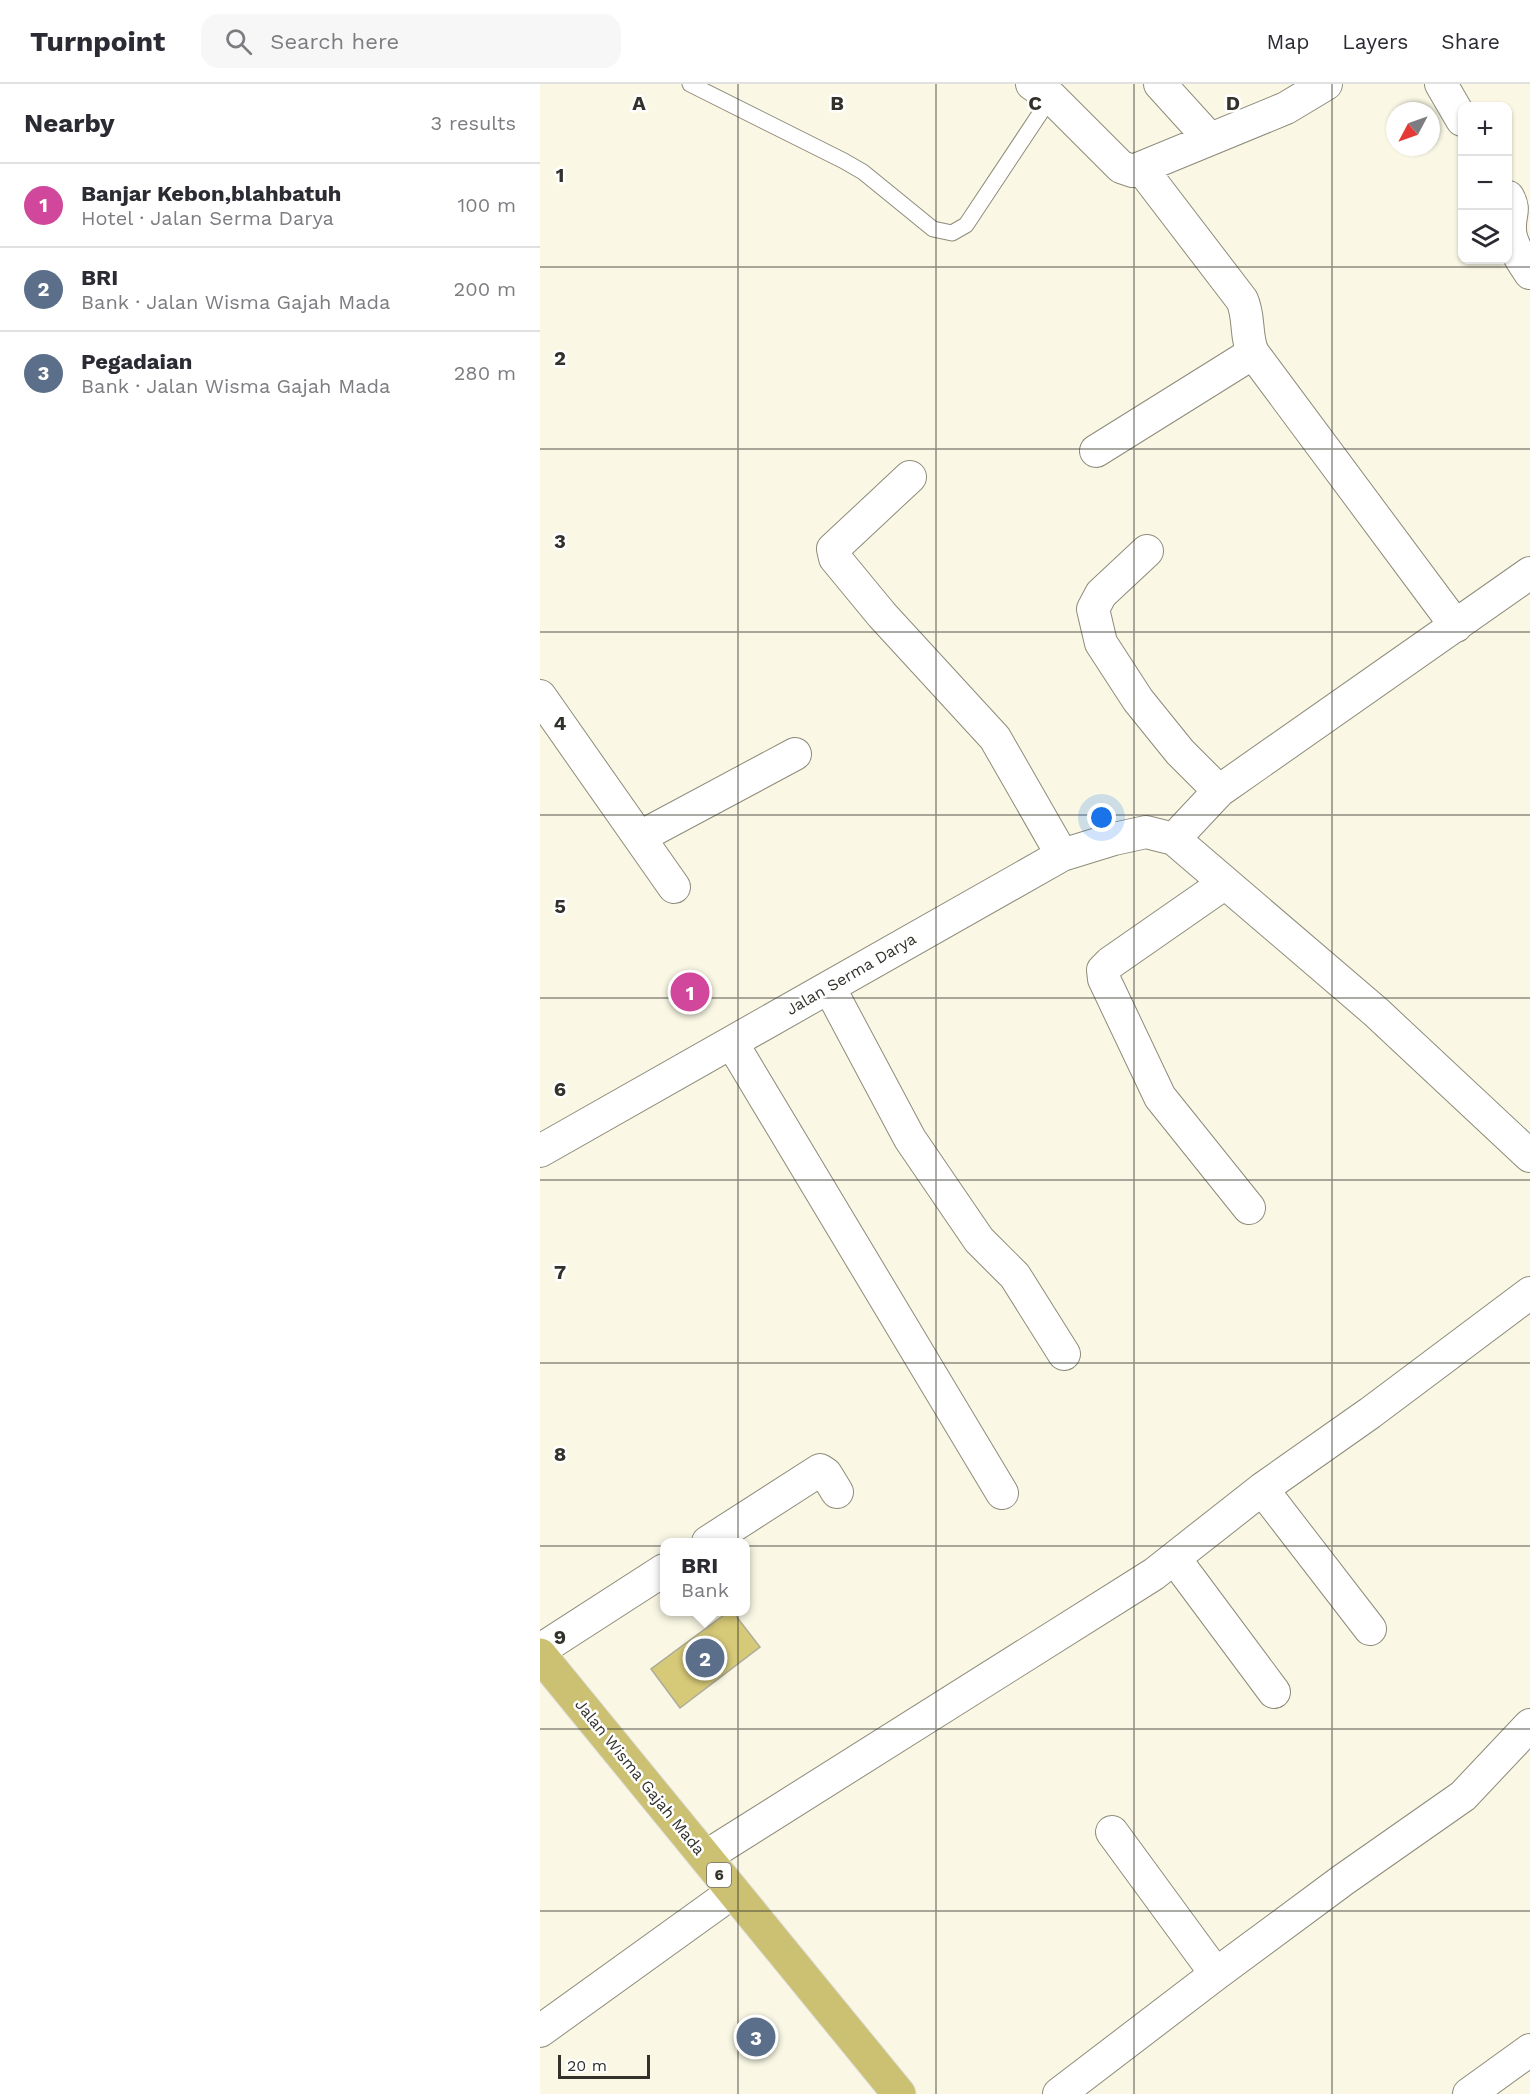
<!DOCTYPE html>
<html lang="en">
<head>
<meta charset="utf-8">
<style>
  :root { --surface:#fff; --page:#f7f7f7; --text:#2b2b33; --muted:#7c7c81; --line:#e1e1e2; --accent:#7c3aed }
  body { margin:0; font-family:"Work Sans",sans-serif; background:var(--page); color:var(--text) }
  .controls { position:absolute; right:18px; top:18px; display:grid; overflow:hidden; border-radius:12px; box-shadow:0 2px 4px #0004 }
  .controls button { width:54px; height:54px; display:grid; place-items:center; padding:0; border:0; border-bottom:2px solid var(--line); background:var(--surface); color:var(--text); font:30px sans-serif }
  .compass { position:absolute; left:846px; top:18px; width:54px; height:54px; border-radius:50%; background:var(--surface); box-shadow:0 2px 4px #0004; rotate:229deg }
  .scale { position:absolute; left:18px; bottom:15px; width:92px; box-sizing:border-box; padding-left:6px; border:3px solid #32312a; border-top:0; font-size:16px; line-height:21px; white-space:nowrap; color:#32312a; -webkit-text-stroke:4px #fff; paint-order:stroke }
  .you { position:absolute; left:562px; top:734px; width:21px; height:21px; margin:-15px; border:4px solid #fff; border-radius:50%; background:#1a73e8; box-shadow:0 0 0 9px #1a73e833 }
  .badge { display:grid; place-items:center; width:39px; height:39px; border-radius:50%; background:var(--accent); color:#fff; font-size:20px; font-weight:700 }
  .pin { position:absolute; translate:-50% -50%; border:3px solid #fff; box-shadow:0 2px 6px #0006 }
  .popup { position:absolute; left:120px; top:1454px; width:90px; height:78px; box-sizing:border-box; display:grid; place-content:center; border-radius:12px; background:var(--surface); filter:drop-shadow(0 2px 4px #0005); font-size:20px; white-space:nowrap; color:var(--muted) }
  .popup b { font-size:22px; color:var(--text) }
  .popup::after { content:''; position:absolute; left:50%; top:100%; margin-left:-12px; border:12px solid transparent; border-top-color:var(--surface) }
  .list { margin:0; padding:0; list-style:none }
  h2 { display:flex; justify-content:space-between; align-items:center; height:78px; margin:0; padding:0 24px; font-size:26px }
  h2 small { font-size:20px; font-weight:400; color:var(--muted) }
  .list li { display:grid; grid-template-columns:39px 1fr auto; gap:18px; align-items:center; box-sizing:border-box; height:84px; padding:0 24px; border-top:2px solid var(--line) }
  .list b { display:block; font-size:22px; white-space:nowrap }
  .list p { margin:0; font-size:20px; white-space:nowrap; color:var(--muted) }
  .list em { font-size:20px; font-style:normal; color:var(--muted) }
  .icon { flex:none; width:33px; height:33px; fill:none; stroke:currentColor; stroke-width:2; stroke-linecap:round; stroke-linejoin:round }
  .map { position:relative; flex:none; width:990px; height:2010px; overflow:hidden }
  header { display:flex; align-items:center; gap:36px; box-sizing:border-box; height:84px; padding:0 30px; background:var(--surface); border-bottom:2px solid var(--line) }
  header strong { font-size:28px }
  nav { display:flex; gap:33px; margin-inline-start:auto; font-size:21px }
  .search { width:420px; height:54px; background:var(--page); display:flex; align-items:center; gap:15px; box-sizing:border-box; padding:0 21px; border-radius:18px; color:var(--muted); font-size:22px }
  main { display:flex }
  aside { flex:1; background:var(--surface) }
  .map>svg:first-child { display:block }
</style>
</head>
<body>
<header>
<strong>Turnpoint</strong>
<div class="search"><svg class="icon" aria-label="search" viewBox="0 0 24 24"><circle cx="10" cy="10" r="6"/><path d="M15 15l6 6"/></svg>Search here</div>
<nav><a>Map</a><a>Layers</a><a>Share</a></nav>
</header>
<main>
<aside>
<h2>Nearby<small>3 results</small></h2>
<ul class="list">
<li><span class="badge" style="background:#d1479c">1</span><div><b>Banjar Kebon,blahbatuh</b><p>Hotel · Jalan Serma Darya</p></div><em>100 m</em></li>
<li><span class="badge" style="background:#5c6f8a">2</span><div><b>BRI</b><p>Bank · Jalan Wisma Gajah Mada</p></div><em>200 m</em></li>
<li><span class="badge" style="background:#5c6f8a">3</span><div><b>Pegadaian</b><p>Bank · Jalan Wisma Gajah Mada</p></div><em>280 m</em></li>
</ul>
</aside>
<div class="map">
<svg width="990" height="2010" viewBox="0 0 990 2010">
  <rect width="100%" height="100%" fill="#faf8e5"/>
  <path fill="#d6c978" stroke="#adab99" stroke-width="1.5" d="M188 1528H193L220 1563 140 1624 111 1585Z"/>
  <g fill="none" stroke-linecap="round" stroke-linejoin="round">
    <g stroke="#8e8b7a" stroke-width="17">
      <path id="lane" d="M150 0 304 77 323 88 393 145 412 149 426 141 511 13"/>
    </g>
    <g stroke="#8e8b7a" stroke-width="34">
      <path id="street" d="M492 0 511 13 581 83 593 87 746 24 786 0
        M620 0 669 54
        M901 0 922 36
        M601 84 702 216C710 233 705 252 713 269L916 542
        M968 113C976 127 969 130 970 145 970 160 982 177 990 189
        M556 367 713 269
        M370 393 293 465 295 474 342 531 455 654 522 771
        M607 467 561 510 553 525 561 559 598 616 640 668 679 707
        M0 612 134 803
        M100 753 255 670
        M634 755 679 707 990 489
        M685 799 570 879 563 886 564 895 620 1013 709 1124
        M289 903 370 1055 439 1156 475 1192 524 1270
        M192 959 462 1409
        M0 1067 522 771 574 755 606 748 634 755 836 928 990 1072
        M722 1405 830 1545
        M168 1458 280 1386 286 1390 297 1408
        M635 1475 734 1608
        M0 1566 124 1486
        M572 1748 676 1890
        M165 1773 614 1490 722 1405 830 1329 990 1209
        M0 1947 193 1808
        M519 2010 676 1890 803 1796 923 1712 990 1641
        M929 2010 990 1966"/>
    </g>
    <g stroke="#dededd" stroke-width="35">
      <path id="highway" d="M0 1571 359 2010"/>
    </g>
    <use href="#lane" stroke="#fff" stroke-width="15"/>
    <use href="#street" stroke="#fff" stroke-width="32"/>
    <use href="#highway" stroke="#ccc073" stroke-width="33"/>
  </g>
  <path fill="none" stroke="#32312a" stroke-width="1.5" stroke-opacity="0.55" d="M198 0V2010M396 0V2010M594 0V2010M792 0V2010M0 183H990M0 365H990M0 548H990M0 731H990M0 914H990M0 1096H990M0 1279H990M0 1462H990M0 1645H990M0 1827H990"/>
  <g text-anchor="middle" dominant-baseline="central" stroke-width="5" stroke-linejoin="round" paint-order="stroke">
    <rect fill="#fff" stroke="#706f6a" stroke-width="1.5" x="167" y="1779" width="24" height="24" rx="4.5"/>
    <g font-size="15" font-weight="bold" fill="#32312a">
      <text x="179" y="1791">6</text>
    </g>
    <g font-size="16" fill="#32312a" stroke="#fff">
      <text transform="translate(311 890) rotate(-30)">Jalan Serma Darya</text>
      <text transform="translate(100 1693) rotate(51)">Jalan Wisma Gajah Mada</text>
    </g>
  </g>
  <g font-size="20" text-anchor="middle" font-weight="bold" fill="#32312a" stroke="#fff" stroke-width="5" stroke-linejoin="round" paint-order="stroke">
    <text x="99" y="26">A</text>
    <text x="297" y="26">B</text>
    <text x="495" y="26">C</text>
    <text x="693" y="26">D</text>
    <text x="20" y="98">1</text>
    <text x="20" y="281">2</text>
    <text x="20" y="464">3</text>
    <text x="20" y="646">4</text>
    <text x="20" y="829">5</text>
    <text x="20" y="1012">6</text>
    <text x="20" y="1195">7</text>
    <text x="20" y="1377">8</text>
    <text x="20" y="1560">9</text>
  </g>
</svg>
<div class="controls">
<button>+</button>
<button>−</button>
<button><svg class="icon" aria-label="layers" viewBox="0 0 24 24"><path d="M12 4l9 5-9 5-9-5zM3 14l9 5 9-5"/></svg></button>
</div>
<svg class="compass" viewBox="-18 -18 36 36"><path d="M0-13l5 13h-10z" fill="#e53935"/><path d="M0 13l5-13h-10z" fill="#7c7c81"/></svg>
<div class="scale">20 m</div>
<div class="you"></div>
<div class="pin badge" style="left:150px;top:908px;background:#d1479c">1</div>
<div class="pin badge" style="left:165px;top:1574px;background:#5c6f8a">2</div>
<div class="popup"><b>BRI</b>Bank</div>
<div class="pin badge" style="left:216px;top:1953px;background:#5c6f8a">3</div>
</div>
</main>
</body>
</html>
